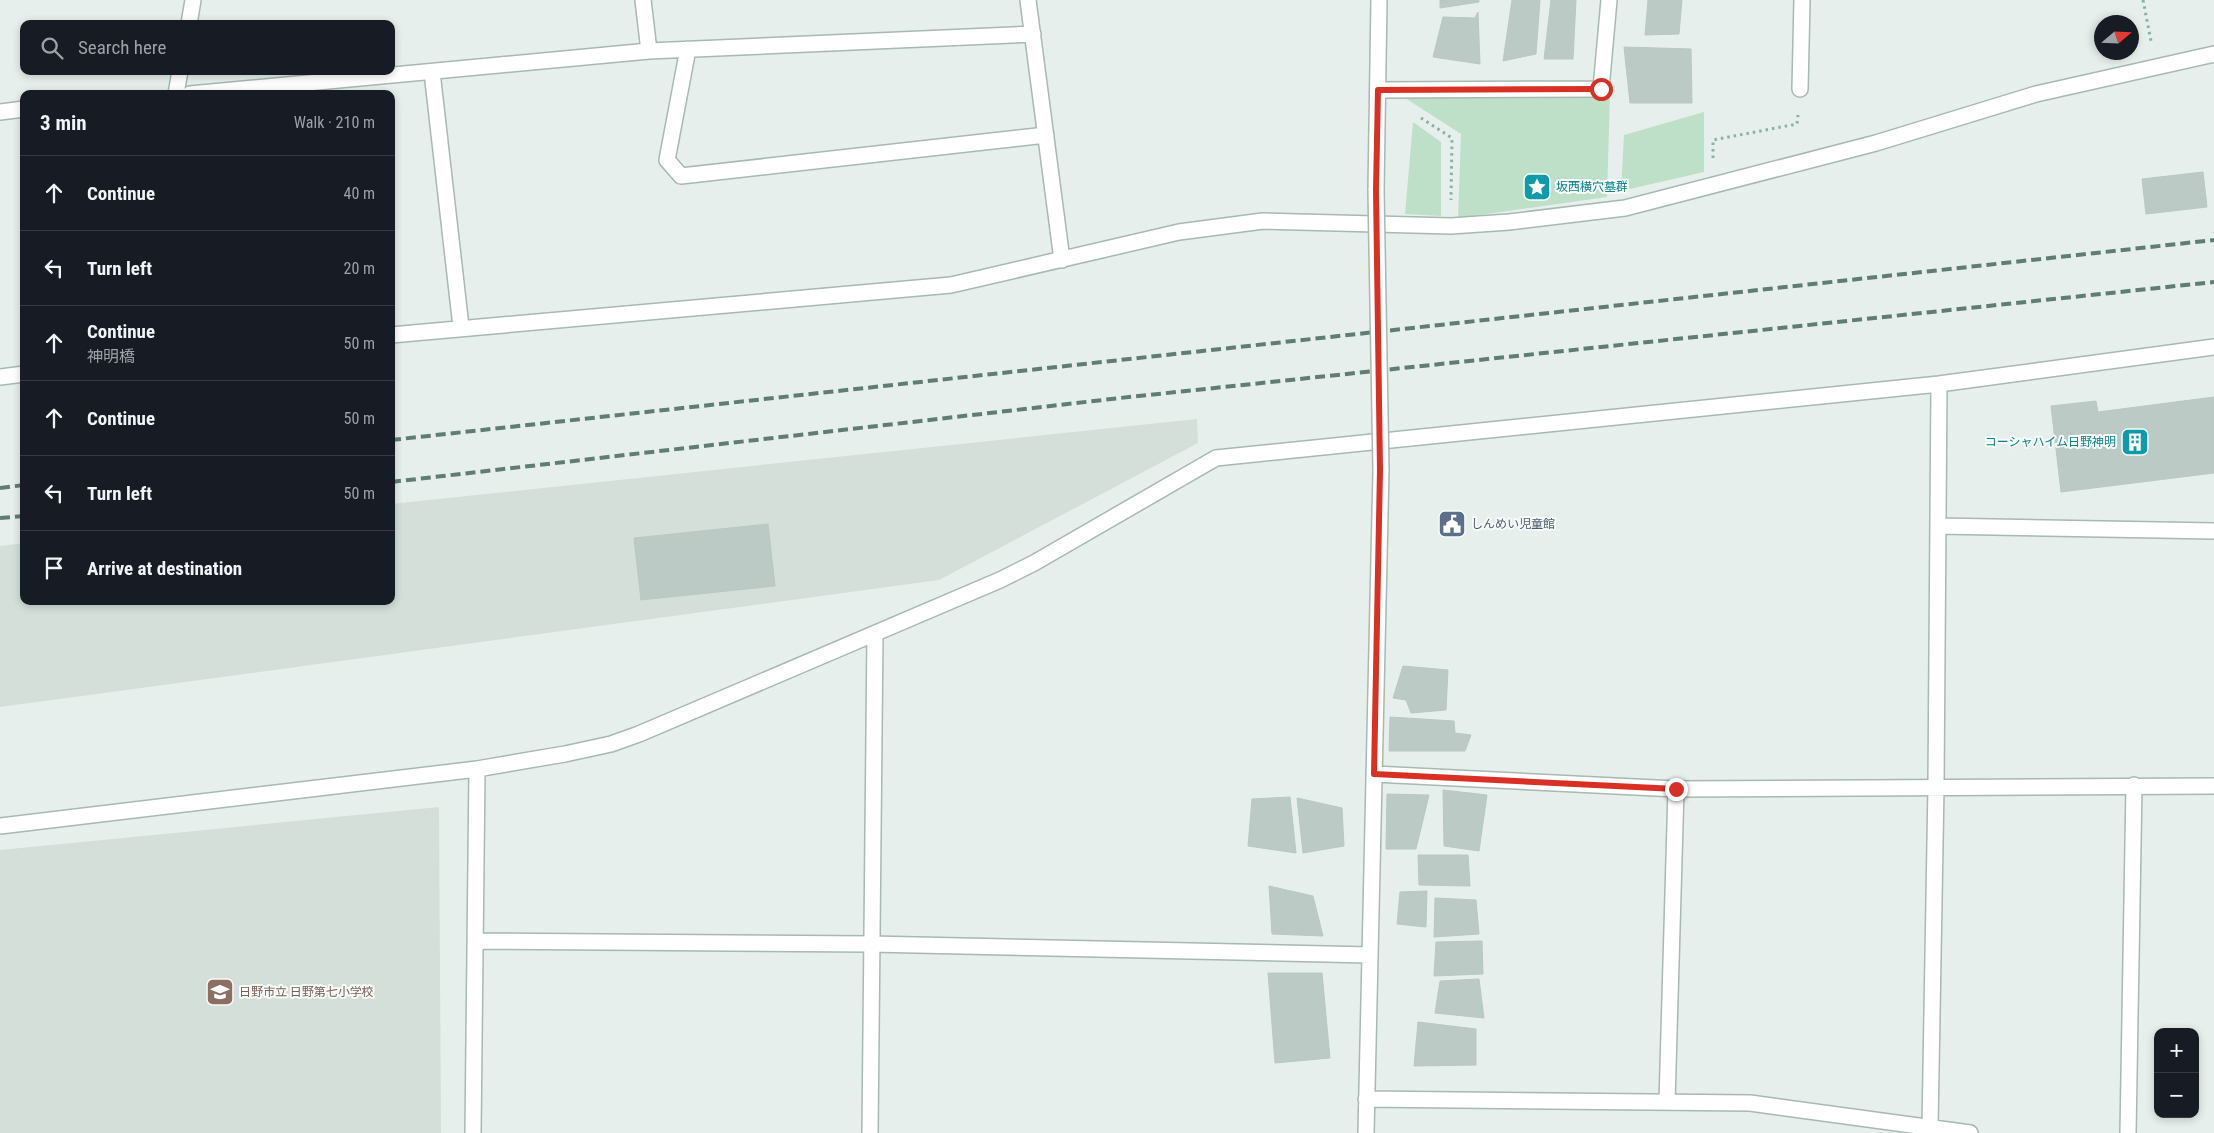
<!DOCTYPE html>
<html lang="en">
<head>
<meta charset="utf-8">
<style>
  :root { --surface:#171b24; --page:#20242c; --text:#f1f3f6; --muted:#9ea1a6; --line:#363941 }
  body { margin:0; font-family:"Roboto Condensed","Noto Sans JP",sans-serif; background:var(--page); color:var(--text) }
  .controls { position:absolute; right:15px; bottom:15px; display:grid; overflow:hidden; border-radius:10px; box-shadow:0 2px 8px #0003 }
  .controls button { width:45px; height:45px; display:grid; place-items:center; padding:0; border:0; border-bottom:1px solid var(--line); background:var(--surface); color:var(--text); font:25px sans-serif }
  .compass { position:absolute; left:2094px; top:15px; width:45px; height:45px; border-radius:50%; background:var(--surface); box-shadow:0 2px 8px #0003; rotate:71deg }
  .stop { position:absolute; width:15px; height:15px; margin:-11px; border:4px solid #d93025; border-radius:50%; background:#fff }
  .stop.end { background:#d93025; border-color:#fff; box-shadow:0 1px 5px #0008 }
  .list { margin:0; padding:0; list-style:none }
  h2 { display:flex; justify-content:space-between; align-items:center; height:65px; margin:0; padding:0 20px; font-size:21px }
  h2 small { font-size:16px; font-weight:400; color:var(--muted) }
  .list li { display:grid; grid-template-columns:32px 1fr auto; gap:15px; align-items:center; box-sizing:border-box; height:75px; padding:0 20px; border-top:1px solid var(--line) }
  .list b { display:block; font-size:19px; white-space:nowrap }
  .list p { margin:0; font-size:16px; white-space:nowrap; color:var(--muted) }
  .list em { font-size:16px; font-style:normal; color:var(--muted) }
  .icon { flex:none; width:28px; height:28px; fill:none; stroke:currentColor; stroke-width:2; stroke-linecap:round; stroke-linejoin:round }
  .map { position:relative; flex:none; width:2214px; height:1133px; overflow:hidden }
  .search { position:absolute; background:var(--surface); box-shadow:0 2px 8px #0003; left:20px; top:20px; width:375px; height:55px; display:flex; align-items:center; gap:12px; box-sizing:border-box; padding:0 18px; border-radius:10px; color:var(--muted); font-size:19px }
  .panel { position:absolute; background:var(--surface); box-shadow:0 2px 8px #0003; left:20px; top:90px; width:375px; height:515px; border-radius:10px }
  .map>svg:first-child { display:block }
</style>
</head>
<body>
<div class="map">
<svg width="2214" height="1133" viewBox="0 0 2214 1133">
  <rect width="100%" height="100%" fill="#e6efeb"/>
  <path fill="#d4dfda" d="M1197 419 1198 443 939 580 0 707V546L24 543V601H391V504Z
    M439 807 441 1133H0V850Z"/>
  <path fill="#bfe0c8" d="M1610 94 1607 197 1458 218 1461 134 1402 96Z
    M1704 112V172L1621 191 1624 135Z
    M1413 122 1441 142V216L1405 214Z"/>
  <path fill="#bbcac4" stroke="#b8c9c2" d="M1440 0H1479V2L1440 8Z
    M1512 0H1540L1536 54 1503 61Z
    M1551 0H1576L1573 59H1544Z
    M1648 0H1682L1679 34 1645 35Z
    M1478 12 1480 64 1433 57 1443 17 1475 18Z
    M1624 47 1691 49 1692 103H1630Z
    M2203 172 2207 207 2146 214 2142 179Z
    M2214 397V473L2061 492 2051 406 2096 401 2098 412Z
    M768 524 775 586 641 600 634 538Z
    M1403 666 1448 670 1446 710 1411 713 1406 700 1393 698Z
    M1390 717 1454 721 1455 733 1471 735 1465 751H1389Z
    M1443 790 1487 795 1479 851 1444 846Z
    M1387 794 1429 795 1416 849H1386Z
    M1290 797 1296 853 1248 846 1252 799Z
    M1297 798 1342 808 1344 846 1303 853Z
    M1418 855H1468L1470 886 1419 885Z
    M1269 886 1313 896 1323 936 1272 934Z
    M1427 891 1426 927 1397 924 1400 892Z
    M1435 898 1476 900 1479 934 1434 937Z
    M1482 941 1483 974 1434 976 1436 942Z
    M1268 973H1322L1330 1058 1275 1063Z
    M1479 979 1484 1018 1435 1013 1440 981Z
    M1418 1022 1476 1029V1065L1414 1066Z"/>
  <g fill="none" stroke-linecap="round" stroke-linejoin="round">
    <g stroke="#a8b8b2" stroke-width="18">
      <path id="minor" d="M643 0 649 51
        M1028 0 1062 260
        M189 24 193 0
        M688 49 667 160 681 176 1046 135
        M432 72 461 327
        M1800 89 1802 0
        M1378 90 1601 89 1609 0
        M176 94 180 71
        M190 94 649 51 1033 34
        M0 112 24 109
        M1376 190 1379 0
        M391 335 951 285 1179 232 1263 221 1451 226 1509 222 1625 208 1876 143 2036 94 2214 54
        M0 377 24 374
        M1938 526 2214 531
        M1374 774 1676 789 2214 786
        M0 826 477 769 565 754 611 744 639 734 1000 580 1034 563 1216 458 1939 384 2214 347
        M476 941 871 944 1370 955
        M1366 1099 1750 1103 1970 1133
        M1667 1102 1676 789
        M1930 1127 1936 786 1939 384
        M473 1133 477 769
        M870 1133 875 634
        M1366 1133 1381 470
        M2128 1133 2134 785"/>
    </g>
    <path stroke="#86b3a5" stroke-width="3" stroke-dasharray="2.5 4" stroke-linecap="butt" d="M2143 0 2151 41
      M1421 118 1452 138 1451 200
      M1713 158V140L1797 124 1798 115"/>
    <use href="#minor" stroke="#fff" stroke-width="15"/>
    <path stroke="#5f7d75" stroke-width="4" stroke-dasharray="10 5" stroke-linecap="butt" d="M391 440 2214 240
      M391 482 1120 398 2214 282
      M0 488 24 485
      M0 518 24 516"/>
    <g stroke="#a8b8b2" stroke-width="18" stroke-linecap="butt">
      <path id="minor-bridge" d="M1376 190 1381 470"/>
    </g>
    <use href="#minor-bridge" stroke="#fff" stroke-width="15"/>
  </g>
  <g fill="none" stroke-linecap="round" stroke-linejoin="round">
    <path stroke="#d93025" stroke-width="6" d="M1601 89 1378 90 1376 190 1380 470 1374 774 1676 789"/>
  </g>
  <defs>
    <g id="sight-square" transform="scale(1.4375)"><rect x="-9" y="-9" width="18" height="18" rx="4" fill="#0f9aa8" stroke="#f7fbf9"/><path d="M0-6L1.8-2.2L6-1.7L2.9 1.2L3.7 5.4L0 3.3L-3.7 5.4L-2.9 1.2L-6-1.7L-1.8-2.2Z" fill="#fff"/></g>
    <g id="building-square" transform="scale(1.4375)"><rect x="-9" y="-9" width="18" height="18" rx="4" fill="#0f9aa8" stroke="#f7fbf9"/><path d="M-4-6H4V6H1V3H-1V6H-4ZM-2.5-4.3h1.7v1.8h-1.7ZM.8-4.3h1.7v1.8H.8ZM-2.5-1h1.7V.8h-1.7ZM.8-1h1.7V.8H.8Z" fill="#fff"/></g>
    <g id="civic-square" transform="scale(1.4375)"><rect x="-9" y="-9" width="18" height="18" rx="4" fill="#5c6f8a" stroke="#f7fbf9"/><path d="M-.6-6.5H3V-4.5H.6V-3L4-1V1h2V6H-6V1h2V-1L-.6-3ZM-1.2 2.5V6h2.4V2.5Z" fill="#fff"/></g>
    <g id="school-square" transform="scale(1.4375)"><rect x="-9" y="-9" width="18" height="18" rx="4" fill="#8d6e63" stroke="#f7fbf9"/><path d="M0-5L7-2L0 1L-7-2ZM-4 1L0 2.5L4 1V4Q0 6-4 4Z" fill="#fff"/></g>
  </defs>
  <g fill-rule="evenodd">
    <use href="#sight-square" x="1537" y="187"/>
    <use href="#building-square" x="2135" y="442"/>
    <use href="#civic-square" x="1452" y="524"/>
    <use href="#school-square" x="220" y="992"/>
  </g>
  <g text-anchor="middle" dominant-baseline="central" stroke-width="4" stroke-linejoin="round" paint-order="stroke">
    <g font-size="12" fill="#0d838f" stroke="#f7fbf9" text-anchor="start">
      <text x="1556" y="187">坂西横穴墓群</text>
      <text x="2116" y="442" text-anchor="end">コーシャハイム日野神明</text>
    </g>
    <g font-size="12" fill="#4e5e75" stroke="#f7fbf9" text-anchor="start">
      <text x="1471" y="524">しんめい児童館</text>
    </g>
    <g font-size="12" fill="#785e54" stroke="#f7fbf9" text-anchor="start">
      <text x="239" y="992">日野市立 日野第七小学校</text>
    </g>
  </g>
</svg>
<div class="controls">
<button>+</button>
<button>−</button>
</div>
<svg class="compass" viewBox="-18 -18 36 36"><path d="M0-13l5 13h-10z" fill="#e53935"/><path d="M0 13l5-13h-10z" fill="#9ea1a6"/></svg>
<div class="stop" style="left:1601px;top:89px"></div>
<div class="stop end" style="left:1676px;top:789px"></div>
<div class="search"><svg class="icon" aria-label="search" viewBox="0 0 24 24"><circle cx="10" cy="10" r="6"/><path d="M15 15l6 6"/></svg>Search here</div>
<section class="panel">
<h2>3 min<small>Walk · 210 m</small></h2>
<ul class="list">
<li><svg class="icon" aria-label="ahead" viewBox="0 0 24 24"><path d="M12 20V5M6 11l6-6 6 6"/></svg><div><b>Continue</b></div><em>40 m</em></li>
<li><svg class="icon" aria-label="left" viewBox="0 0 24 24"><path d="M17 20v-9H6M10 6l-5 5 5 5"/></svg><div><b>Turn left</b></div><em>20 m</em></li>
<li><svg class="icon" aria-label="ahead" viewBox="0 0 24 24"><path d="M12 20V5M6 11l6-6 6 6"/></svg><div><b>Continue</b><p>神明橋</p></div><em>50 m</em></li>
<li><svg class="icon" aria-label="ahead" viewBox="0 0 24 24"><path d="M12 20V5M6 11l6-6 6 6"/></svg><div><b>Continue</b></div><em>50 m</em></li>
<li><svg class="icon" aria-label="left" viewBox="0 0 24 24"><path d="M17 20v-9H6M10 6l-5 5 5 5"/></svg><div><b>Turn left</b></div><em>50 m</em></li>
<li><svg class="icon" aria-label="arrive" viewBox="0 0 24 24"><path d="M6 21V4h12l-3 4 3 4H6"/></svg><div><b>Arrive at destination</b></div></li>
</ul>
</section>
</div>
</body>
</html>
